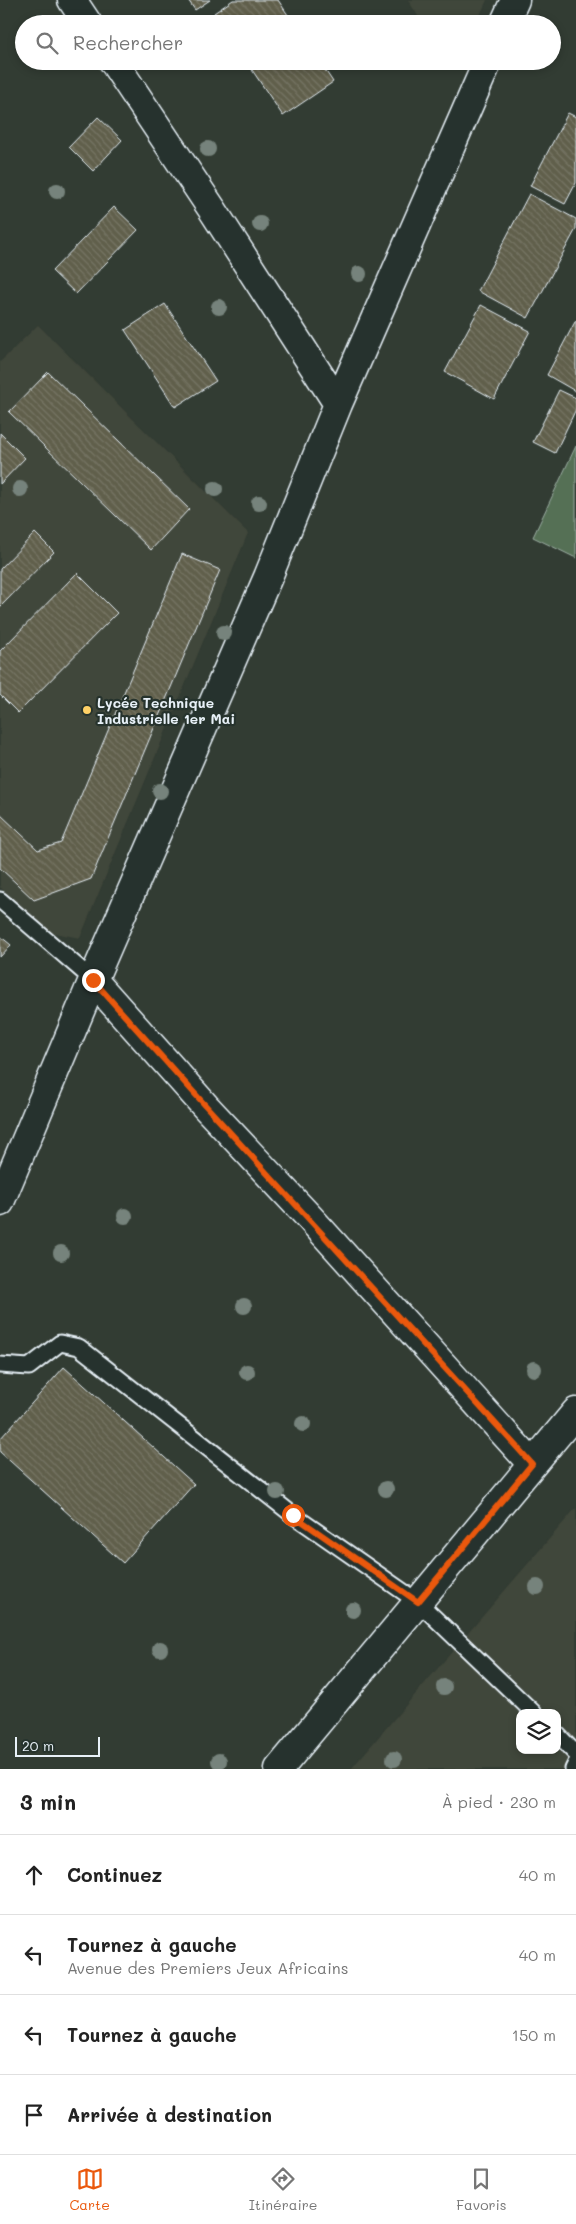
<!DOCTYPE html>
<html lang="fr">
<head>
<meta charset="utf-8">
<style>
  :root { --surface:#fff; --page:#f2f2f2; --text:#222; --muted:#767676; --line:#e0e0e0; --accent:#ea580c }
  body { margin:0; font-family:Mali,sans-serif; background:var(--page); color:var(--text) }
  .controls { position:absolute; right:15px; bottom:15px; display:grid; overflow:hidden; border-radius:10px; box-shadow:0 2px 8px #0003 }
  .controls button { width:45px; height:45px; display:grid; place-items:center; padding:0; border:0; border-bottom:1px solid var(--line); background:var(--surface); color:var(--text); font:25px sans-serif }
  .scale { position:absolute; left:15px; bottom:12px; width:85px; box-sizing:border-box; padding-left:5px; border:2px solid #e8f1f8; border-top:0; font-size:14px; line-height:18px; white-space:nowrap; color:#e8f1f8; -webkit-text-stroke:4px #26332d; paint-order:stroke }
  .stop { position:absolute; width:15px; height:15px; margin:-11px; border:4px solid #ea580c; border-radius:50%; background:#fff }
  .stop.end { background:#ea580c; border-color:#fff; box-shadow:0 1px 5px #0008 }
  .list { margin:0; padding:0; list-style:none }
  h2 { display:flex; justify-content:space-between; align-items:center; height:65px; margin:0; padding:0 20px; font-size:21px }
  h2 small { font-size:16px; font-weight:400; color:var(--muted) }
  .list li { display:grid; grid-template-columns:32px 1fr auto; gap:15px; align-items:center; box-sizing:border-box; height:80px; padding:0 20px; border-top:1px solid var(--line) }
  .list b { display:block; font-size:19px; white-space:nowrap }
  .list p { margin:0; font-size:16px; white-space:nowrap; color:var(--muted) }
  .list em { font-size:16px; font-style:normal; color:var(--muted) }
  .icon { flex:none; width:28px; height:28px; fill:none; stroke:currentColor; stroke-width:2; stroke-linecap:round; stroke-linejoin:round }
  .map { position:relative; flex:none; width:576px; height:1769px; overflow:hidden }
  .search { position:absolute; background:var(--surface); box-shadow:0 2px 8px #0003; left:15px; right:15px; top:15px; height:55px; display:flex; align-items:center; gap:12px; box-sizing:border-box; padding:0 18px; border-radius:28px; color:var(--muted); font-size:19px }
  .sheet { height:385px; background:var(--surface) }
  nav { display:flex; justify-content:space-around; align-items:center; box-sizing:border-box; height:70px; border-top:1px solid var(--line); background:var(--surface); font-size:14px; color:var(--muted) }
  nav a { display:grid; justify-items:center; gap:2px }
  nav .on { color:var(--accent) }
  .map>svg:first-child { display:block }
</style>
</head>
<body>
<div class="map">
<svg width="576" height="1769" viewBox="0 0 576 1769">
  <defs>
    <pattern id="building-back-hatch" width="6" height="6" patternUnits="userSpaceOnUse" patternTransform="scale(1.25)"><rect width="6" height="6" fill="#605f4b"/><path d="M-1 5l2 2M0 0l6 6M5-1l2 2" fill="none" stroke="#777666"/></pattern>
  </defs>
  <rect width="100%" height="100%" fill="#323c33"/>
  <filter id="ink" filterUnits="userSpaceOnUse"><feTurbulence type="fractalNoise" baseFrequency=".02" numOctaves="2"/><feDisplacementMap in="SourceGraphic" scale="10" xChannelSelector="R" yChannelSelector="G"/><feConvolveMatrix kernelMatrix="1 2 1 2 8 2 1 2 1" color-interpolation-filters="sRGB"/></filter>
  <g filter="url(#ink)">
    <path fill="#40463a" fill-rule="evenodd" d="M408 0H487L476 24H423Z
      M38 325 248 533 80 938 49 932 0 887V362Z
      M576 1508V1769H351ZM520 1713H557V1750H520Z"/>
    <path fill="#556f55" stroke="#9eb0a6" d="M576 446V558L533 537Z"/>
    <path fill="url(#building-back-hatch)" stroke="#e8f1f8" d="M188 0H210L195 10Z
      M233 0H278L294 24H221L214 13Z
      M246 61H319L333 82 283 116Z
      M568 113 576 117V183L565 204 530 186Z
      M98 117 122 140 93 171 69 147Z
      M529 194 576 219V229L528 318 478 291Z
      M114 207 138 230 76 294 52 271Z
      M165 304 216 381 175 407 125 330Z
      M481 305 530 331 494 399 445 372Z
      M576 320V389L575 391 547 375Z
      M48 372 189 509 151 550 9 412Z
      M559 390 576 398V409L555 453 533 442Z
      M0 433 25 458 0 484Z
      M35 533 54 552 0 607V569Z
      M182 554 220 570 91 879 34 900 0 868V814L38 850 61 843Z
      M77 573 117 613 18 713 0 695V651Z
      M0 936 11 945 0 957Z
      M64 1367 194 1484 123 1563 0 1452V1439Z"/>
    <g fill="none" stroke-linecap="round" stroke-linejoin="round">
      <g stroke="#e8f1f8" stroke-width="19">
        <path id="lane" d="M0 900 93 980
          M0 1365 29 1367 60 1343 79 1347 293 1515 418 1602 534 1713
          M557 1734 576 1754
          M573 1769 576 1763"/>
      </g>
      <g stroke="#e8f1f8" stroke-width="31">
        <path id="street" d="M72 0 88 24
          M504 24 515 0
          M113 61 212 209 338 404
          M93 980 206 1107 310 1218 532 1464
          M0 1202 93 980 268 577 338 404 488 61"/>
      </g>
      <g stroke="#e8f1f8" stroke-width="31">
        <path id="secondary" d="M279 1769 576 1412"/>
      </g>
      <use href="#lane" stroke="#26332d" stroke-width="15"/>
      <use href="#street" stroke="#26332d" stroke-width="28"/>
      <use href="#secondary" stroke="#26332d" stroke-width="28"/>
    </g>
    <g fill="#76837c">
      <circle cx="208" cy="149" r="8"/>
      <circle cx="57" cy="191" r="8"/>
      <circle cx="260" cy="224" r="8"/>
      <circle cx="359" cy="274" r="8"/>
      <circle cx="219" cy="307" r="8"/>
      <circle cx="20" cy="489" r="8"/>
      <circle cx="215" cy="489" r="8"/>
      <circle cx="259" cy="503" r="8"/>
      <circle cx="224" cy="633" r="8"/>
      <circle cx="160" cy="791" r="8"/>
      <circle cx="125" cy="1216" r="8"/>
      <circle cx="61" cy="1253" r="8"/>
      <circle cx="244" cy="1306" r="8"/>
      <circle cx="534" cy="1369" r="8"/>
      <circle cx="247" cy="1372" r="8"/>
      <circle cx="303" cy="1424" r="8"/>
      <circle cx="386" cy="1489" r="8"/>
      <circle cx="277" cy="1492" r="8"/>
      <circle cx="537" cy="1587" r="8"/>
      <circle cx="353" cy="1610" r="8"/>
      <circle cx="160" cy="1649" r="8"/>
      <circle cx="444" cy="1687" r="8"/>
      <circle cx="394" cy="1759" r="8"/>
      <circle cx="219" cy="1761" r="8"/>
    </g>
  </g>
  <g fill="none" stroke-linecap="round" stroke-linejoin="round" filter="url(#ink)">
    <path stroke="#ea580c" stroke-width="6" d="M93 980C237 1143 386 1302 532 1464L418 1602 293 1515"/>
  </g>
  <circle fill="#ffd166" stroke="#26332d" stroke-width="2" cx="87" cy="710" r="5"/>
  <g text-anchor="middle" dominant-baseline="central" stroke-width="4.5" stroke-linejoin="round" paint-order="stroke">
    <g font-size="14" font-weight="bold" fill="#e8f1f8" stroke="#26332d" text-anchor="start">
      <text x="97" y="702">Lycée Technique<tspan x="97" dy="16">Industrielle 1er Mai</tspan></text>
    </g>
  </g>
</svg>
<div class="controls">
<button><svg class="icon" aria-label="layers" viewBox="0 0 24 24"><path d="M12 4l9 5-9 5-9-5zM3 14l9 5 9-5"/></svg></button>
</div>
<div class="scale">20 m</div>
<div class="stop" style="left:293px;top:1515px"></div>
<div class="stop end" style="left:93px;top:980px"></div>
<div class="search"><svg class="icon" aria-label="search" viewBox="0 0 24 24"><circle cx="10" cy="10" r="6"/><path d="M15 15l6 6"/></svg>Rechercher</div>
</div>
<section class="sheet">
<h2>3 min<small>À pied · 230 m</small></h2>
<ul class="list">
<li><svg class="icon" aria-label="ahead" viewBox="0 0 24 24"><path d="M12 20V5M6 11l6-6 6 6"/></svg><div><b>Continuez</b></div><em>40 m</em></li>
<li><svg class="icon" aria-label="left" viewBox="0 0 24 24"><path d="M17 20v-9H6M10 6l-5 5 5 5"/></svg><div><b>Tournez à gauche</b><p>Avenue des Premiers Jeux Africains</p></div><em>40 m</em></li>
<li><svg class="icon" aria-label="left" viewBox="0 0 24 24"><path d="M17 20v-9H6M10 6l-5 5 5 5"/></svg><div><b>Tournez à gauche</b></div><em>150 m</em></li>
<li><svg class="icon" aria-label="arrive" viewBox="0 0 24 24"><path d="M6 21V4h12l-3 4 3 4H6"/></svg><div><b>Arrivée à destination</b></div></li>
</ul>
</section>
<nav>
<a class="on"><svg class="icon" aria-label="map" viewBox="0 0 24 24"><path d="M3 6l6-2 6 2 6-2v14l-6 2-6-2-6 2zM9 4v14M15 6v14"/></svg>Carte</a>
<a><svg class="icon" aria-label="directions" viewBox="0 0 24 24"><path d="M12 3l9 9-9 9-9-9zM9 14v-3h6M13 9l2 2-2 2"/></svg>Itinéraire</a>
<a><svg class="icon" aria-label="saved" viewBox="0 0 24 24"><path d="M7 4h10v16l-5-4-5 4z"/></svg>Favoris</a>
</nav>
</body>
</html>
